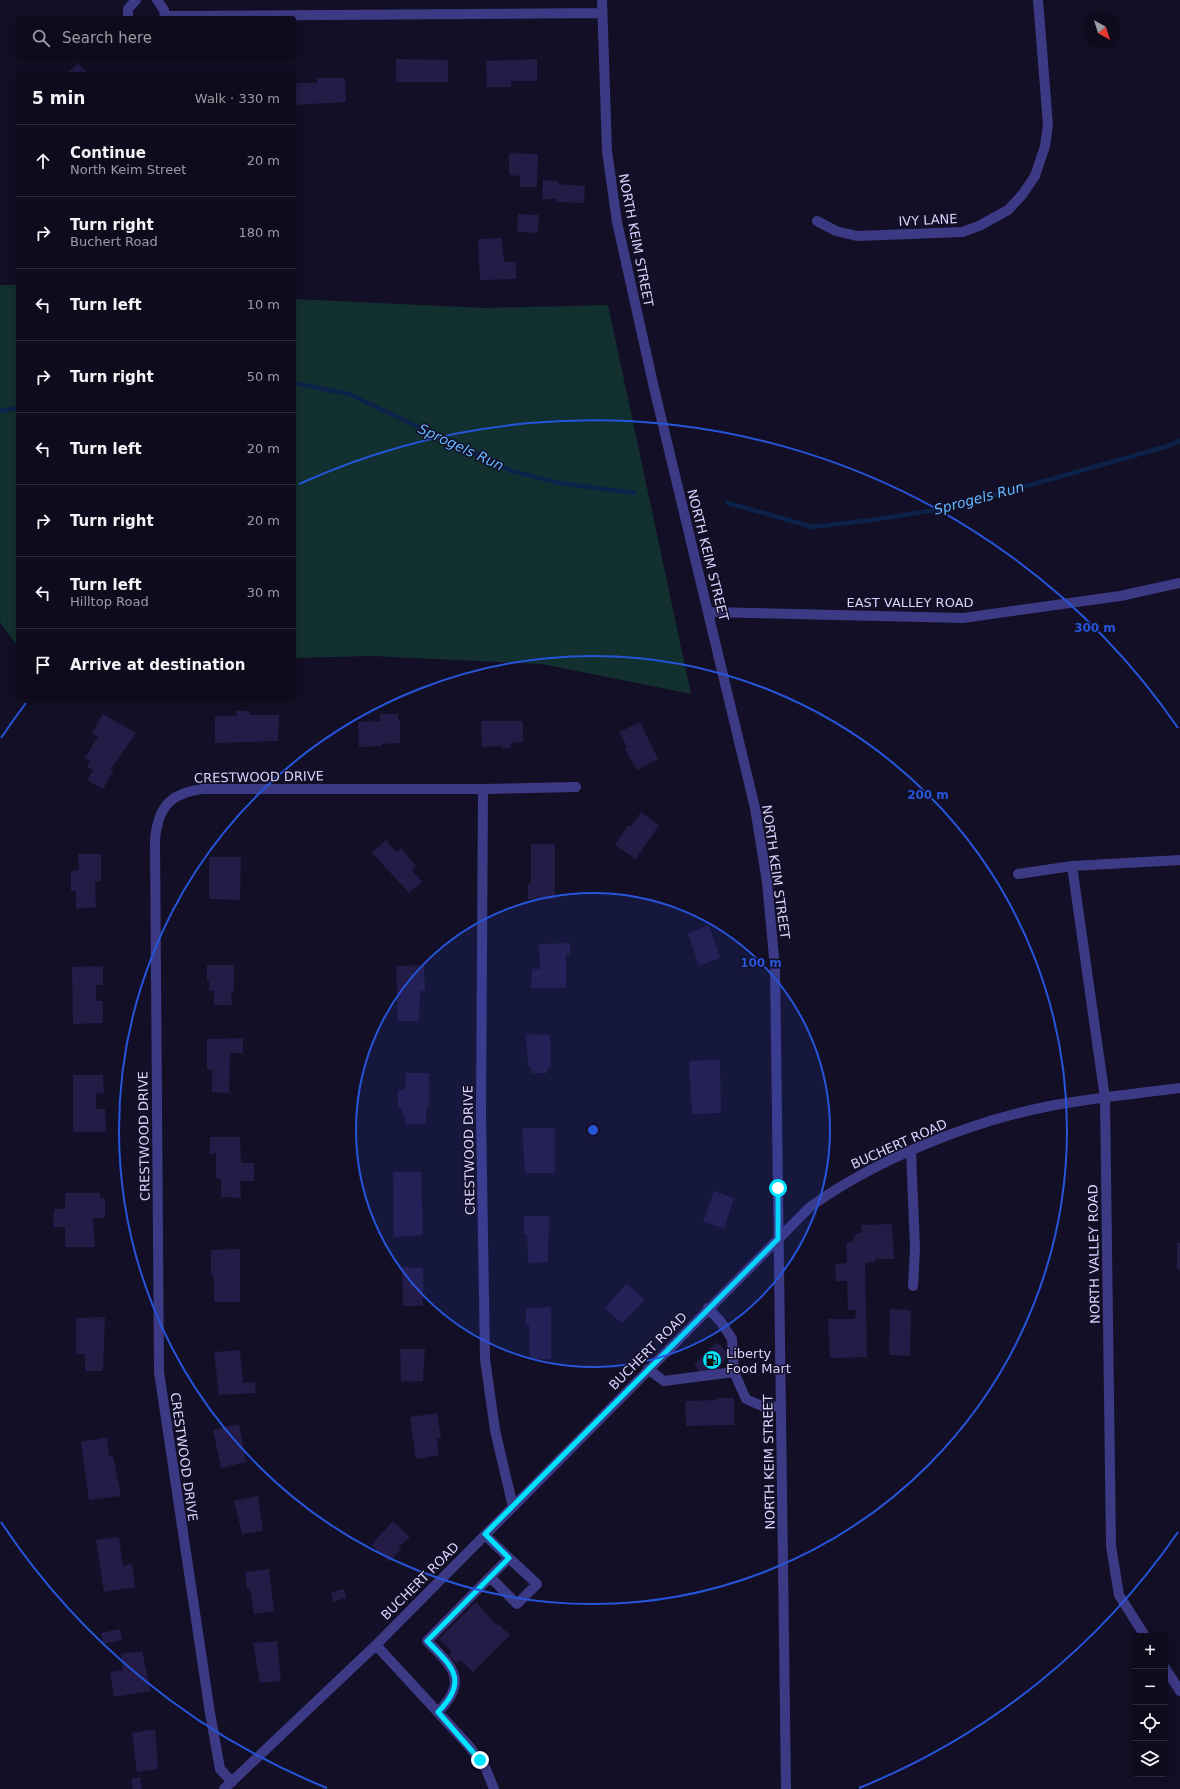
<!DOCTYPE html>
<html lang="en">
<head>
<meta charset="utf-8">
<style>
  :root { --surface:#0e0b1c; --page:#1c1929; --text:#f1f3f6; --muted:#9b9ba3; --line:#2e2b3b }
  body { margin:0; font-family:"DejaVu Sans",sans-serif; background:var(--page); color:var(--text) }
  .controls { position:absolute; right:12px; bottom:12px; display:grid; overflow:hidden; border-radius:4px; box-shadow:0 2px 10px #0003 }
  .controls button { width:36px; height:36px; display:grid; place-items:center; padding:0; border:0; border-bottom:1px solid var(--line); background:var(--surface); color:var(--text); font:20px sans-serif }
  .compass { position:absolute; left:1084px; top:12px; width:36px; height:36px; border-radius:50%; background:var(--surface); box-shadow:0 2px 10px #0003; rotate:141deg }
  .stop { position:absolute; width:12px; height:12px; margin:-9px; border:3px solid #00e5ff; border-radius:50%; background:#fff }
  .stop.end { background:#00e5ff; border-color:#fff; box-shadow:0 1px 4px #0008 }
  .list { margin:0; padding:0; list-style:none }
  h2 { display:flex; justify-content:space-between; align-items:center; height:52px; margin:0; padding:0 16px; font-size:17px }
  h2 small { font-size:13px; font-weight:400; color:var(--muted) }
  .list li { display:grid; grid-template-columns:26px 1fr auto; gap:12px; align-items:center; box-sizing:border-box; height:72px; padding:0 16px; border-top:1px solid var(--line) }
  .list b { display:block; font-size:15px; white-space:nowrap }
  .list p { margin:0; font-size:13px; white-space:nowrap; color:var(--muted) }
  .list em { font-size:13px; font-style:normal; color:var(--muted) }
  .icon { flex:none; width:22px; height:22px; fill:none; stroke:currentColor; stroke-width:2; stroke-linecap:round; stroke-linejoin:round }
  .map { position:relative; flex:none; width:1180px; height:1789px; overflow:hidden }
  .search { position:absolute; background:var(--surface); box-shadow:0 2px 10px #0003; left:16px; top:16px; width:280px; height:44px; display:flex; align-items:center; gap:10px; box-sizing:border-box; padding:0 14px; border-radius:4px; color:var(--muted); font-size:15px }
  .panel { position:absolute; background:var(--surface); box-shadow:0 2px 10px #0003; left:16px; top:72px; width:280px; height:628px; border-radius:4px }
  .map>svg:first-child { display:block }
</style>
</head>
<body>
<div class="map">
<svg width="1180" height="1789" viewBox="0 0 1180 1789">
  <rect width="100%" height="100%" fill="#130f26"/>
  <path fill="#12302f" d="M0 285H18V647L0 622Z
    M294 299 484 308 608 305 691 694 542 664 372 656 294 658Z"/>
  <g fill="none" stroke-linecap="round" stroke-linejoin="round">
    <path stroke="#0c2248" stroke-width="4.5" d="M294 383 349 394 511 471 559 483 634 493
      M0 411 18 408
      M728 503 813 527 872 520 949 508 1168 446 1180 441"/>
  </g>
  <path fill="#241b47" d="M396 59 448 60V82H396Z
    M537 59V81H511V87H487L486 61Z
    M78 63 89 74H66Z
    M317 78H345L346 102 294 105V83H317Z
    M509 153 538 154 537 187H520V176L509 175Z
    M543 180 558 181V184L585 186 584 203 556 202V199H542Z
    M518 214 539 215 538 233 517 232Z
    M502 238 504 262H516V279L480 280 478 239Z
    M236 711H249L250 715H279L278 741 215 743V716H237Z
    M103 714 136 733 111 769 114 770 103 789 87 780 93 770 87 767 90 761 85 758 98 736 92 733Z
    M380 714H398V721H400V743L382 744V746L359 747 358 722 380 721Z
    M481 721H523V742L511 743V748H502V746L482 747Z
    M640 722 658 759 637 770 624 748 627 747 619 732Z
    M641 812 659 825 636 859 615 845 628 825 631 826Z
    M386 840 396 852 401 848 416 866 412 870 422 882 409 893 372 853Z
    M531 844H555V899H528V884L531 883Z
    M78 854H101V881H95L96 907 76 909V891H71V871L79 870Z
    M209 857H241L240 900 209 899Z
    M709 925 720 958 699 966 688 933Z
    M570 943V954H566V988H531L532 969H540L539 944Z
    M207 965H234V991H231L232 1005H214V991H209V981H207Z
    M424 965 425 991H420L419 1021H398L396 966Z
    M103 966V985H96V1001H103V1023L73 1024 72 967Z
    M526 1034 550 1035 551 1066 548 1067 547 1073H532L531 1067 528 1066Z
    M243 1038V1053H230L229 1093 212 1092V1070L207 1069V1039Z
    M720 1060 721 1113 692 1114 689 1061Z
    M406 1073H429V1106L426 1108V1124H405V1116H403L402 1108H398V1090H405Z
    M73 1075H103L104 1094 96 1093V1109H105L106 1132H73Z
    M522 1128H555V1173H525Z
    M210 1137H240L241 1163H254V1181H240L241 1198 221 1197V1179H216V1153L210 1154Z
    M393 1172H421L423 1235 394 1237Z
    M714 1191 734 1198 724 1228 703 1222Z
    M65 1193H100V1198H105V1218H93L95 1247H65V1227H53L54 1209H65Z
    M524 1216H549L548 1262 528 1263 527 1234H524Z
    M892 1224 894 1259H875V1262L865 1263 867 1357 830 1358 828 1319H855L856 1310H848L847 1281H836L835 1264 847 1263 846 1243 852 1242 856 1234 862 1232 861 1225Z
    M1177 1243H1180V1270L1177 1269Z
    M240 1249V1302H214V1275H211V1250Z
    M402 1267 423 1268V1306H403Z
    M626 1284 645 1300 622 1323 605 1309Z
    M551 1307V1359L530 1360 529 1325 526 1326V1308Z
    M890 1309 911 1310 910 1356 889 1355Z
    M105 1317 103 1371H85V1354H76V1318Z
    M717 1342 730 1355 707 1379 694 1365Z
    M400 1349H425L423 1381 401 1382Z
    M240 1350 243 1383 255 1382 256 1393 219 1395 214 1352Z
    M716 1398H734V1425L686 1426 685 1401 717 1400Z
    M437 1413 441 1438H437L439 1455 416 1459 410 1417Z
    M239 1424 246 1462 221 1468 213 1430Z
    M107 1437 109 1457 113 1456 121 1496 89 1500 81 1442Z
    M258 1496 263 1531 242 1534 234 1501Z
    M393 1521 410 1537 399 1547 401 1549 389 1562 371 1545Z
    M119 1537 123 1566 132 1564 135 1587 104 1592 96 1540Z
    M269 1569 274 1611 254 1614 250 1589H247L245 1572Z
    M344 1589 346 1598 333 1602 331 1592Z
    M476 1602 496 1625 498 1624 510 1635 473 1672 460 1660 456 1663 449 1655 452 1652 439 1639Z
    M120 1629 122 1640 103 1644 101 1633Z
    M277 1641 281 1681 260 1683 253 1643Z
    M142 1651 151 1691 114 1697 110 1672 123 1670 121 1654Z
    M155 1729 158 1769 137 1772 132 1733Z
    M140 1777 142 1789H133L131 1779Z"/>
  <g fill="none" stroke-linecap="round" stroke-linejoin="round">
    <path stroke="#3d3a85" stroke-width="10" d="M157 0 164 10 165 18
      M602 0 607 151 617 222 654 388 755 808 767 882 775 968 786 1789
      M165 16 602 13
      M128 18V9L136 0
      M817 221 836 231 857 236 962 232 979 226 1008 210 1022 195 1035 176 1045 146 1048 125 1038 0
      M709 612 963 618 1120 596 1180 583
      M483 789 481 1114 485 1359 495 1430 513 1507
      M1072 866 1105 1098 1111 1546 1119 1595 1145 1636
      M1018 874 1072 866 1180 860
      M911 1152 915 1248 913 1286
      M708 1308 721 1322 732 1339 734 1372
      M648 1369 664 1381 734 1372 746 1399 764 1407 781 1406
      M485 1535 509 1558
      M376 1645 469 1746 486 1769 494 1789
      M1165 1668 1180 1691
      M438 1712C469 1681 453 1667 427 1641L490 1577 517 1604 537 1584 509 1558 490 1577
      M232 1782 220 1769 210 1713 159 1372 155 840C158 807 170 793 203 789H483L576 787
      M224 1789 376 1645 810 1207C875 1160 967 1123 1045 1107 1090 1098 1135 1094 1180 1088"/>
  </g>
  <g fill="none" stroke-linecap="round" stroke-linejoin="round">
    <path stroke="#00e5ff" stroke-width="5" d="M480 1760 438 1712C469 1681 453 1667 427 1641L509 1558 485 1534 778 1239V1188"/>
  </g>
  <circle cx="593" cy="1130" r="237" fill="#2655da" fill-opacity=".12"/>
  <g fill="none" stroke="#2655da" stroke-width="2">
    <circle cx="593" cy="1130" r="237"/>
    <circle cx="593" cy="1130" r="474"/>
    <path d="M1178 1532A710 710 0 0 1 859 1788M327 1788A710 710 0 0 1 1 1522M1 738A710 710 0 0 1 26 703M299 484A710 710 0 0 1 1178 728"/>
  </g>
  <defs>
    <g id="fuel-disc" transform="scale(1)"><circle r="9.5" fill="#00e5ff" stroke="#130f26"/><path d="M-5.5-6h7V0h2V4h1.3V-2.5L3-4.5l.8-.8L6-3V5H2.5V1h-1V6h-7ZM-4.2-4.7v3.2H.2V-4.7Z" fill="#111"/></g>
  </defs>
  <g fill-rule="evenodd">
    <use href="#fuel-disc" x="712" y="1360"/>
  </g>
  <g text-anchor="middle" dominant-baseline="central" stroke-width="3" stroke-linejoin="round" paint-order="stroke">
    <g font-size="13" fill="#d9d4ff" stroke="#130f26">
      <text transform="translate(928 220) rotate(-3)">IVY LANE</text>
      <text transform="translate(636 240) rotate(79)">NORTH KEIM STREET</text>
      <text transform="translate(708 555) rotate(76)">NORTH KEIM STREET</text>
      <text x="910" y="602">EAST VALLEY ROAD</text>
      <text transform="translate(259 777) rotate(-1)">CRESTWOOD DRIVE</text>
      <text transform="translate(776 872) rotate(82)">NORTH KEIM STREET</text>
      <text transform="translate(144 1136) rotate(-91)">CRESTWOOD DRIVE</text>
      <text transform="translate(899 1144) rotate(-24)">BUCHERT ROAD</text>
      <text transform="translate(469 1150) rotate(-91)">CRESTWOOD DRIVE</text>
      <text transform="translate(1094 1254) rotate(-91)">NORTH VALLEY ROAD</text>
      <text transform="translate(648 1351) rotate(-45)">BUCHERT ROAD</text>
      <text transform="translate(184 1457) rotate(82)">CRESTWOOD DRIVE</text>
      <text transform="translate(769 1462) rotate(-91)">NORTH KEIM STREET</text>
      <text transform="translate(420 1581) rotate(-45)">BUCHERT ROAD</text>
    </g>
    <g font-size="13" fill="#d9d4ff" stroke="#130f26" text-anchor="start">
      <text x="726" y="1353">Liberty<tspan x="726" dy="15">Food Mart</tspan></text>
    </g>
    <g font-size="14" font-style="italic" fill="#62b6ff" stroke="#130f26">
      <text transform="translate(461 447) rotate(25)">Sprogels Run</text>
      <text transform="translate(979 498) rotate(-15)">Sprogels Run</text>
    </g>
  </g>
  <circle cx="593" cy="1130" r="6" fill="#2655da" stroke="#130f26" stroke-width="2"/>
  <g font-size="12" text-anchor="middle" font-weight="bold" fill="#2655da" stroke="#130f26" stroke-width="3" stroke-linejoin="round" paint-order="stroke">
    <text x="1095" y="632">300 m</text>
    <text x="928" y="799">200 m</text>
    <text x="761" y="967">100 m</text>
  </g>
</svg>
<div class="controls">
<button>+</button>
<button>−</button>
<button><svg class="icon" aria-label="locate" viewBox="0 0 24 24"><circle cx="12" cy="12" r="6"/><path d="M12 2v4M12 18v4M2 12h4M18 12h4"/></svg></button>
<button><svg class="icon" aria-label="layers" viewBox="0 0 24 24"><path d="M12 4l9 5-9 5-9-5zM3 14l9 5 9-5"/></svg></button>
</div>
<svg class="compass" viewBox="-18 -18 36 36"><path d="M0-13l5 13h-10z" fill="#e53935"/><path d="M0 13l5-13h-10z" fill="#9b9ba3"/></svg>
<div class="stop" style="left:778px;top:1188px"></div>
<div class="stop end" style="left:480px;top:1760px"></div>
<div class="search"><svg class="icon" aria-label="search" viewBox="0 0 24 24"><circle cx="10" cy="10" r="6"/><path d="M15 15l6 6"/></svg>Search here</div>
<section class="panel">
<h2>5 min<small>Walk · 330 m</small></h2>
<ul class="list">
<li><svg class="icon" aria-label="ahead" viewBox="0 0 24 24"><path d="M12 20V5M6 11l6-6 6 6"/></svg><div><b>Continue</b><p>North Keim Street</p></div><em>20 m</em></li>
<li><svg class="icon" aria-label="right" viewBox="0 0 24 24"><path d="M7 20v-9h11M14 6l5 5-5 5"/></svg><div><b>Turn right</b><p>Buchert Road</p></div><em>180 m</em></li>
<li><svg class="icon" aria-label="left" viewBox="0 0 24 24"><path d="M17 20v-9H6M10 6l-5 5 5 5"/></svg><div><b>Turn left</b></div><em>10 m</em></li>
<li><svg class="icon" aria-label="right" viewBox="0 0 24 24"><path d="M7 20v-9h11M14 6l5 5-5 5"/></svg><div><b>Turn right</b></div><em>50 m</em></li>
<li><svg class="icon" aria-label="left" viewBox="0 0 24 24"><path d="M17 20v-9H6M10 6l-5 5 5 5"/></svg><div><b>Turn left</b></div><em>20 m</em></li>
<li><svg class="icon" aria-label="right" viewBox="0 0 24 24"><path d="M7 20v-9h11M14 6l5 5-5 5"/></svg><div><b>Turn right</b></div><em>20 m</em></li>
<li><svg class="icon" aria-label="left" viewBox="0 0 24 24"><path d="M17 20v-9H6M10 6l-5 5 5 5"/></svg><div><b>Turn left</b><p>Hilltop Road</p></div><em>30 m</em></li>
<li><svg class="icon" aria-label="arrive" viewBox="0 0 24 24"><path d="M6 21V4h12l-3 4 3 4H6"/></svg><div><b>Arrive at destination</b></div></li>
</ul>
</section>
</div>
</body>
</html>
